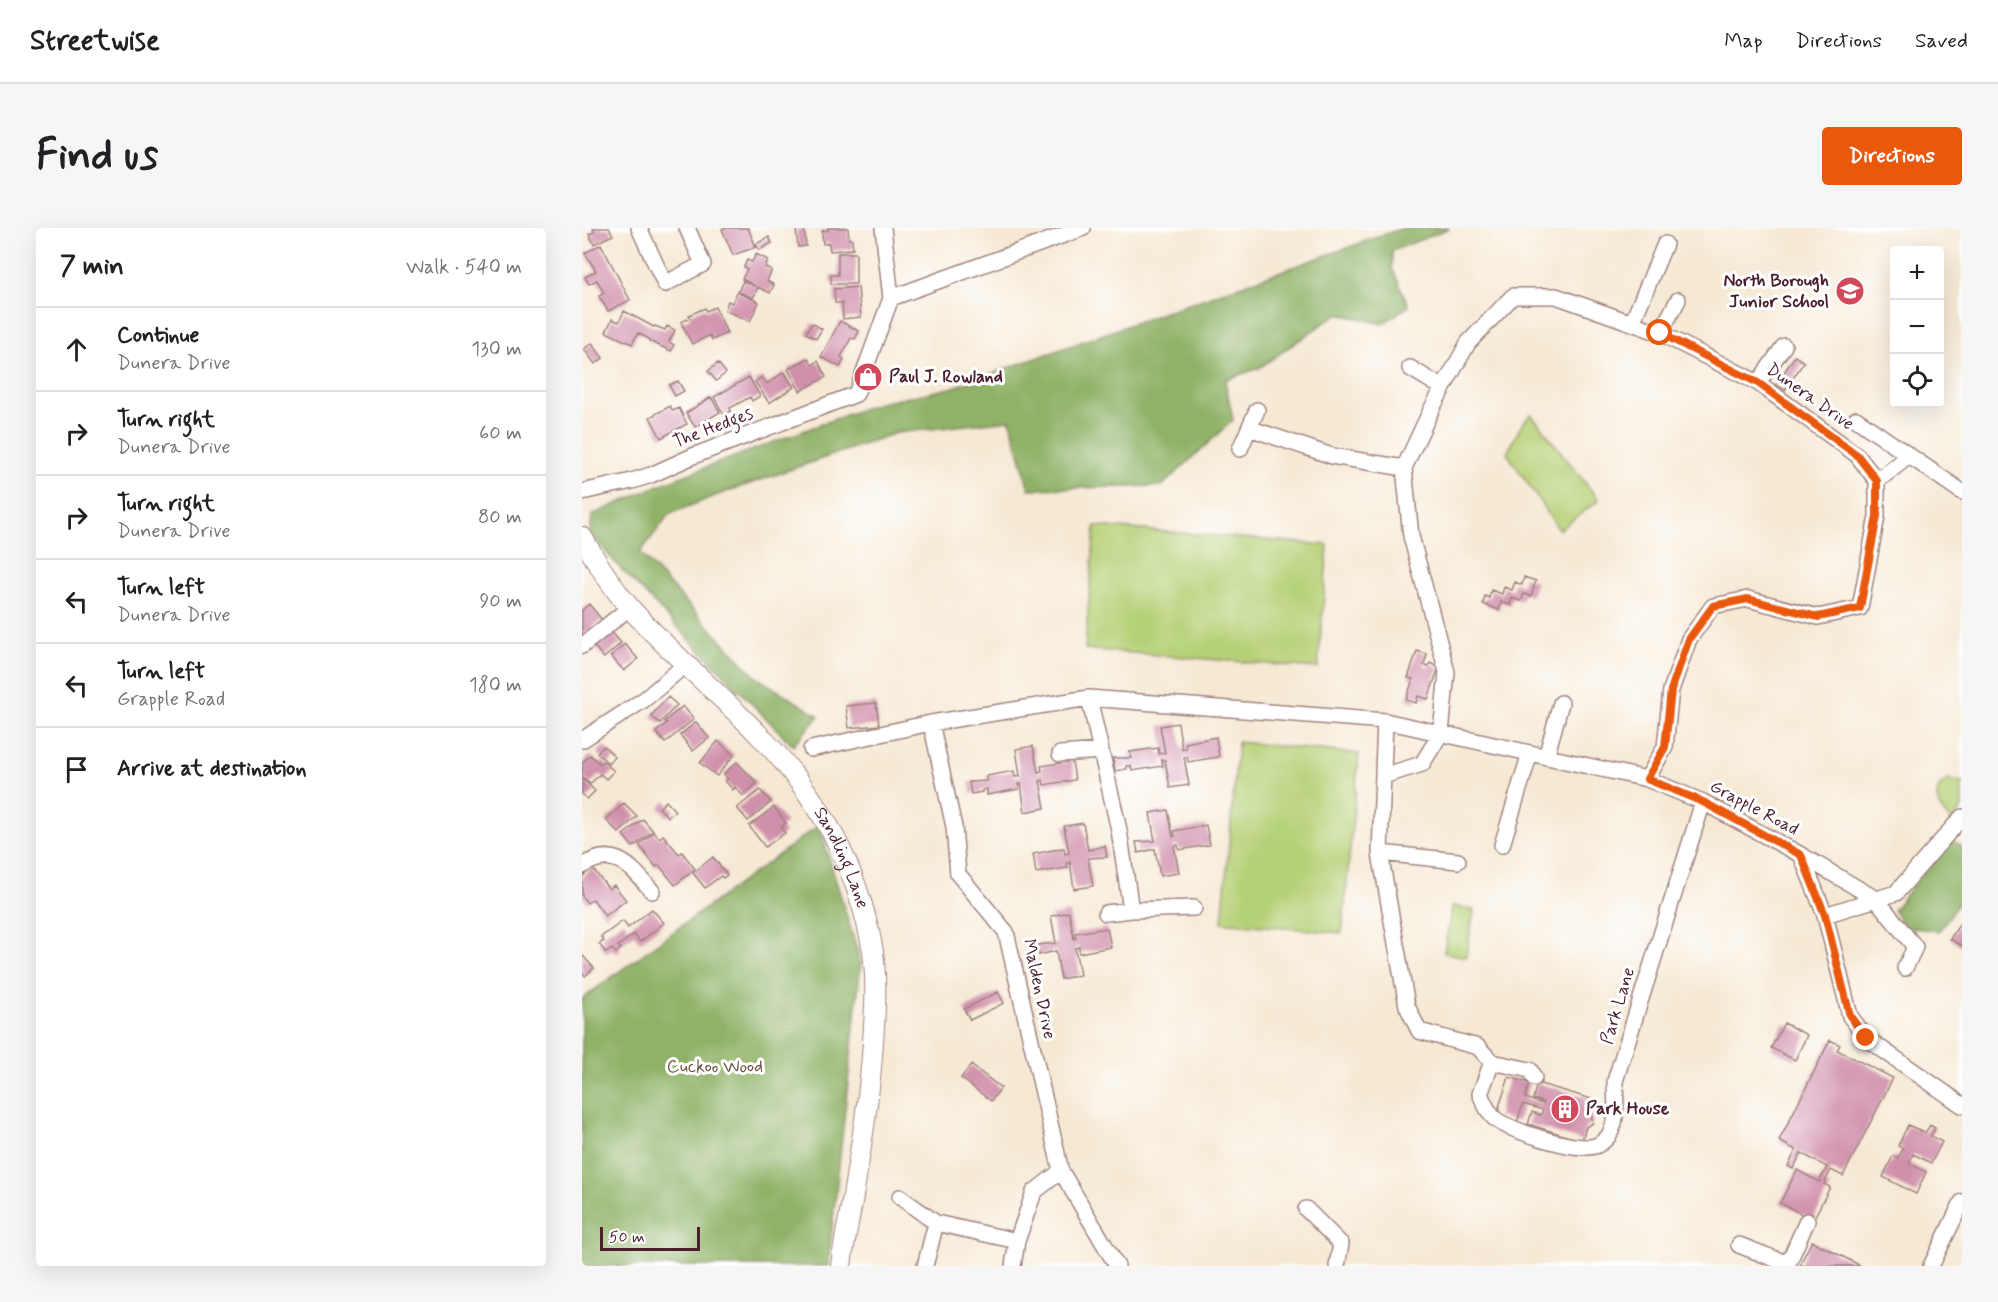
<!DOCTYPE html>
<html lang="en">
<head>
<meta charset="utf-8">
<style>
  :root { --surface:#fff; --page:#f6f6f6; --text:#202124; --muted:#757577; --line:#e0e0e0; --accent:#ea580c }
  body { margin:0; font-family:Mynerve,sans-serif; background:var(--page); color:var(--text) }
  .controls { position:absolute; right:18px; top:18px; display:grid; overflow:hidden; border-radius:6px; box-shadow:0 6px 24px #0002 }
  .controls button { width:54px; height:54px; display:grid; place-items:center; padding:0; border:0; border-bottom:2px solid var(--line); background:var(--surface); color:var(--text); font:30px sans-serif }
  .scale { position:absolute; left:18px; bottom:15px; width:100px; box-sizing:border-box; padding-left:6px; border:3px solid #4a1f2b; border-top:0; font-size:16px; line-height:21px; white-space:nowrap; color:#4a1f2b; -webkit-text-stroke:4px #fff; paint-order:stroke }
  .stop { position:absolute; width:18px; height:18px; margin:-14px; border:4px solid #ea580c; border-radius:50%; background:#fff }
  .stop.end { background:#ea580c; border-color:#fff; box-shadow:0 2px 6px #0008 }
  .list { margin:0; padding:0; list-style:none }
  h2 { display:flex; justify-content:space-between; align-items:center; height:78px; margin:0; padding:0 24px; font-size:26px }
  h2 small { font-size:20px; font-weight:400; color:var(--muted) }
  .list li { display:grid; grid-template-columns:39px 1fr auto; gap:18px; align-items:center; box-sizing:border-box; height:84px; padding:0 24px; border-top:2px solid var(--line) }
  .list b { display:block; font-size:22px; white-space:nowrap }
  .list p { margin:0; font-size:20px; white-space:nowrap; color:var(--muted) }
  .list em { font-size:20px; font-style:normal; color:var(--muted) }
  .icon { flex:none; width:33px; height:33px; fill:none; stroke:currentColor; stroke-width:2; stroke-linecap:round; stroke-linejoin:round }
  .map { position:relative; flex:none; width:1380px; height:1038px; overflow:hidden; border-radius:6px }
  header { display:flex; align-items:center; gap:36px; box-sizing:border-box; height:84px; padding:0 30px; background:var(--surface); border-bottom:2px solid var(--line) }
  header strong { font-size:28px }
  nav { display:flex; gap:33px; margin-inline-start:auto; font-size:21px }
  .intro { display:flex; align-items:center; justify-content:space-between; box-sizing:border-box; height:144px; padding:0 36px }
  h1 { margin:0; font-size:42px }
  .button { padding:15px 27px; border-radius:6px; background:var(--accent); color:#fff; font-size:21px; font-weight:700 }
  main { display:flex; gap:36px; padding:0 36px }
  aside { flex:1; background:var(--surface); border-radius:6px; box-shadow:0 6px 24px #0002 }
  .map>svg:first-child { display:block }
</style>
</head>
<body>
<header>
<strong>Streetwise</strong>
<nav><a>Map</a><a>Directions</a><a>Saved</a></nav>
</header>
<div class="intro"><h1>Find us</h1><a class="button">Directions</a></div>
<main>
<aside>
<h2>7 min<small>Walk · 540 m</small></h2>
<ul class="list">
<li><svg class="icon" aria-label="ahead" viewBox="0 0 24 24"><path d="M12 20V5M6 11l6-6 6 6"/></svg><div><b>Continue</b><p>Dunera Drive</p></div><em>130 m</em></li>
<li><svg class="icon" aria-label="right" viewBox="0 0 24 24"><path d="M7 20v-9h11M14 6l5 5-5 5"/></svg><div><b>Turn right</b><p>Dunera Drive</p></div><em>60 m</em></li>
<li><svg class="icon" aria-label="right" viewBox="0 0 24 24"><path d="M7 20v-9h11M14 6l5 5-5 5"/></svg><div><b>Turn right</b><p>Dunera Drive</p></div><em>80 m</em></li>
<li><svg class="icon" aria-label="left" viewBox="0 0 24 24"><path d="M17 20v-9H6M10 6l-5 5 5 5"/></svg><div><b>Turn left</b><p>Dunera Drive</p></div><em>90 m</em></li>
<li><svg class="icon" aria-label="left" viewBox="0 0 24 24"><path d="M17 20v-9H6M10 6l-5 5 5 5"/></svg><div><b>Turn left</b><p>Grapple Road</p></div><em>180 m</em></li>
<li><svg class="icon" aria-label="arrive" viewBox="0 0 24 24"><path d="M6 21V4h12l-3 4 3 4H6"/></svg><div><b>Arrive at destination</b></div></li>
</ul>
</aside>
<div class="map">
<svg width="1380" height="1038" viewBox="0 0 1380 1038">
  <rect width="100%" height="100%" fill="#fff"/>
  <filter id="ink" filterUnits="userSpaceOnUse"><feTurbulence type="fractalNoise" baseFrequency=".0167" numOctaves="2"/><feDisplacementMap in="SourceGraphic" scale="12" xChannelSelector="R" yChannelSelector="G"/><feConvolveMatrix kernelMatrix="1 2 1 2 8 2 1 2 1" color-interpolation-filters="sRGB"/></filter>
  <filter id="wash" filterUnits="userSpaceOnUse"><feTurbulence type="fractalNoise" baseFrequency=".008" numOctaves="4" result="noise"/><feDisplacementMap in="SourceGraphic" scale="24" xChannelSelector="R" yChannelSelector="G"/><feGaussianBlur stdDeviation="1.35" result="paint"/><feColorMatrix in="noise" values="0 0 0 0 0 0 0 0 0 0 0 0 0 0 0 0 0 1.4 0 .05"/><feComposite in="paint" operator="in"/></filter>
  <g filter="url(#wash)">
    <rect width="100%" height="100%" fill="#f6e9d4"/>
    <path fill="#b5d076" stroke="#807850" stroke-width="1.5" d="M949 186 1017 272 977 302 925 225 939 198Z
      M513 298 746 317 736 440 503 421Z
      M656 514 777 526 760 705 640 694Z
      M1366 552 1380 554V580L1370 593C1357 583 1346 562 1366 552Z
      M870 678 892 682 884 729 862 725Z"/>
    <path fill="#90b267" stroke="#6d6849" stroke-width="1.5" d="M821 0H868L810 23V40L827 78 800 96 781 91 755 86 677 140 643 152 651 192 580 258 447 261 428 192 314 205 141 265 87 286 58 325 174 449 237 488 211 518 35 337 8 305 10 287 77 257 293 176 369 160Z
      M237 597 279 735 246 1038H0V771Z
      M1368 612 1380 618V670L1357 703 1324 699 1311 682Z"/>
    <g id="blocks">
      <path fill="#d08fab" d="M11 0H27L31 7 12 16 7 6 12 4Z
        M143 0H166L174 19 151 27 140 1Z
        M246 0H266L267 11H270L271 21 248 23 247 15 241 16 240 3 246 2Z
        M222 1 224 18 216 19 214 2Z
        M187 9 190 15 177 22 174 16Z
        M19 16 48 72 26 83 17 68 22 65 15 52 7 56 3 49 14 43 3 25Z
        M256 25H274V56H249V47H256Z
        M174 26 186 32 183 39 190 42 185 53 192 57 188 65 176 59 171 70 156 64 161 53 173 58 160 51 165 41 162 39 165 32 170 34Z
        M276 59 279 89 261 91 260 75H253L252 61Z
        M155 64 177 74 168 93 143 82 146 73 150 75Z
        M133 79 145 105 130 112 128 107 110 116 99 94 108 90 107 87 123 80 124 83Z
        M42 83 72 99 73 98 83 102 85 98 93 102 87 114 92 117 89 123 67 113V111L56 105 50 116 24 104 30 91 37 94Z
        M258 93 277 103 273 111 269 110 259 129 262 131 258 139 239 129Z
        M230 95 240 101 234 111 224 105Z
        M10 115 21 130 13 136 2 121Z
        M1213 128 1222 134 1203 162 1194 156Z
        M226 130 230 137 236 133 244 149 218 163 206 141Z
        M136 135 144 145 134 153 126 143Z
        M202 144 212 159 187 175 173 154 180 149 185 156Z
        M167 149 178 168 170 173 168 169 148 180 149 183 142 187 132 169Z
        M96 153 102 163 93 168 87 157Z
        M129 169 138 184 113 199 104 185Z
        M88 178 91 183 97 180 105 196 79 210 68 189Z
        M942 349 954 353 949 368 942 366 939 373 930 370 928 377 919 374 917 382 901 376 903 368 907 370 909 362 920 366 922 359 930 362 933 354 940 357Z
        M7 376 20 392 0 408V382Z
        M28 402 39 415 22 430 11 417Z
        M43 416 56 431 42 443 29 428Z
        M835 423 845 426 842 437 846 439 848 435 857 439 846 471 836 468 834 475 824 472 831 451 826 450Z
        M86 469 95 477 78 495 69 488Z
        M294 475 297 497 267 500 264 478Z
        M101 478 112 491 83 515 74 504 85 495 83 493Z
        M114 494 127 510 111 523 98 507Z
        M596 495 600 521 604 520 603 515 634 509 637 529 606 534 605 529H602L607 557 588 560 583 532H580L581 538 550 543 549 538H544L545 541 533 543 531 530H549L548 524 576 520 577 526 583 525 578 498Z
        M136 513 152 527 135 548 118 535Z
        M22 518 33 529 27 536 15 525Z
        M451 518 456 544 460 543 459 538 490 533 493 552 462 557 461 552 458 553 463 580 443 584 439 556H436L437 561 405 567V561L400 562V564L389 566 387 554 405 553 404 548 432 543 433 549 438 548 434 521Z
        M8 527 18 536 21 533 32 543 24 551 18 546 8 556 0 548V535Z
        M155 534 175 555 161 568 153 559 151 562 143 553 146 551 142 546Z
        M1 551 13 563 5 571 0 566Z
        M178 562 189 574 166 593 155 580Z
        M84 573 93 583 86 589 77 580Z
        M42 575 55 588 37 605 24 592Z
        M192 579 204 595 199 599 203 605 183 619 167 598Z
        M586 582 591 609 593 608 592 603 624 597 628 617 597 622 596 617 592 618 597 645 578 648 573 621 556 625 554 614 573 613 568 585Z
        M61 591 71 603 51 619 41 607Z
        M501 595 506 622 523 618 525 629 506 630 511 658 492 661 488 634 485 635 486 640 454 645 451 626 482 620 483 626 487 625 482 598Z
        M72 604 77 610 81 607 97 626 100 624 113 641 93 657 77 637 74 639 57 617Z
        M131 629 145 647 141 650 139 648 123 660 111 645Z
        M10 640 27 661 32 657 44 672 23 688 11 671 5 675 0 668V649Z
        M70 681 82 695 58 714 52 706 36 718 39 721 34 725 30 721 24 725 17 716 22 713 19 709 41 693 46 700Z
        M487 684 492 711 494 710 493 705 525 700 529 719 497 725V719L493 720 498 747 479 751 474 723 457 727 455 717 474 715 469 688Z
        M1380 692V718L1368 711Z
        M0 727 12 740 3 748 0 744Z
        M416 764 422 775 388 792 382 781Z
        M1202 795 1225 807 1213 832 1189 820Z
        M1248 812 1258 817 1255 822 1311 850 1261 948 1249 942 1242 956 1248 959 1231 992 1198 975 1215 942 1237 954 1245 939 1219 925 1211 941 1206 938 1214 922 1197 913Z
        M389 837 419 860 409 873 379 850Z
        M927 849 947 855 943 870 961 876V874L951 871 955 855 1013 872 1009 886 1011 895 1004 899 1000 913 946 896 950 884 959 887 961 882 941 876 935 894 916 888 918 879H917Z
        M1326 897 1343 905 1348 897 1353 900 1349 908 1360 914 1349 935 1331 926 1327 935 1344 944 1334 966 1301 949 1311 928 1316 930 1321 920 1316 918Z
        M1230 1013 1279 1038H1222L1218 1036Z"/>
    </g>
  </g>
  <g filter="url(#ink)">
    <use href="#blocks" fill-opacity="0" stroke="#a08480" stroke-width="1.5"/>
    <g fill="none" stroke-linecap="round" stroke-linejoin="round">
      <g stroke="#a08480" stroke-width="18">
        <path id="minor" d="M57 0 83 56 121 36 105 0
          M309 70 501 0
          M1050 95 1083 16
          M1078 105 1096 72
          M828 140 861 160
          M1176 155 1202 118
          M1274 191 1380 264
          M667 200 750 228 822 240
          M658 221 675 182
          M1295 253 1327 228
          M0 264 50 253 69 247 111 228 274 166 309 70 301 0
          M0 418 47 380
          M507 470 537 602 549 682
          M803 493 798 625 825 778 837 803 896 819 910 834 898 866C902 874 905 883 912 890 925 902 995 924 1013 918 1017 917 1025 911 1027 907 1037 890 1033 871 1033 853L1121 574
          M349 495 372 599 376 646 424 704 479 943 535 1038
          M0 512 63 471 104 436
          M229 521 349 495 507 470 803 493 1065 551 1121 574 1219 627 1243 687 1268 788 1284 810 1380 877
          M478 526 519 523
          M964 529 979 475
          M801 548 840 536 859 505 865 444 829 308 822 240 850 180 886 115 931 68H974L1078 105 1176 155 1275 227 1295 253V288L1278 380 1236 389 1166 371 1131 378 1107 411 1089 462 1083 519 1065 551
          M920 617 948 525
          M798 625 876 633
          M1219 627 1294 671 1333 719 1323 740
          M0 638C33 617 49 639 70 663
          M524 685 549 682 612 680
          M1243 687 1314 665 1380 589
          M910 834 948 842 952 850
          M318 969 354 995 435 1013
          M724 981 759 1016 755 1038
          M1157 1017 1206 1036
          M343 1038 354 995
          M431 1038 435 1013 452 964 479 943
          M1205 1038 1225 993
          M1349 1038 1380 974"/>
      </g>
      <g stroke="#a08480" stroke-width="22">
        <g id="tertiary">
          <path id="s1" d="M0 309C15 334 29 358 48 380 89 426 138 466 180 510 238 570 277 642 291 724 295 753 293 785 291 814 288 864 280 913 272 962 268 988 262 1013 259 1038"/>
        </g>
      </g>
      <use href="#minor" stroke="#fff" stroke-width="15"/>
      <use href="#tertiary" stroke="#fff" stroke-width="20"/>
    </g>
  </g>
  <g fill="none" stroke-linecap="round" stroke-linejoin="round" filter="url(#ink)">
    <path stroke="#ea580c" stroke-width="8" d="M1078 105 1176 155 1275 227 1295 253V288L1278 380 1236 389 1166 371 1131 378 1107 411 1089 462 1083 519 1065 551 1121 574 1219 627 1243 687 1268 788 1284 810"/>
  </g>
  <defs>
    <g id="school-disc" transform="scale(1.5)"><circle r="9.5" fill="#d1495b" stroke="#fff"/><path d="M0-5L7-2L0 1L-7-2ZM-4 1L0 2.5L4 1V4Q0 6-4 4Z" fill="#fff"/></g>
    <g id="shop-disc" transform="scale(1.5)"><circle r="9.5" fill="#d1495b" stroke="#fff"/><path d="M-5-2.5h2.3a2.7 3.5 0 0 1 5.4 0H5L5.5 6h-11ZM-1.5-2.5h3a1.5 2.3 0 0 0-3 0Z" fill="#fff"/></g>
    <g id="building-disc" transform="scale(1.5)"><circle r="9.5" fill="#d1495b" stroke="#fff"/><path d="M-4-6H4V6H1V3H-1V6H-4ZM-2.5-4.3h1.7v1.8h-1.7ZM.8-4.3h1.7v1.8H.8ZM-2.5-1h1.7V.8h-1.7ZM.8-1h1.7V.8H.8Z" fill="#fff"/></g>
  </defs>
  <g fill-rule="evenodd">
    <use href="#school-disc" x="1268" y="63"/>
    <use href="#shop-disc" x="286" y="149"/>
    <use href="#building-disc" x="983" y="881"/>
  </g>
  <g text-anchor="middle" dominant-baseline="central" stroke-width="6" stroke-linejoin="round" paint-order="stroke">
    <g font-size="18" font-weight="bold" fill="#4a1f2b" stroke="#fff" text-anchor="start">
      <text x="1247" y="53" text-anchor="end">North Borough<tspan x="1247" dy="21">Junior School</tspan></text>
      <text x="307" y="149">Paul J. Rowland</text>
      <text x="1004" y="881">Park House</text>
    </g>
    <g font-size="18" fill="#4a1f2b" stroke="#fff">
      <text transform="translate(1228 169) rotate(35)">Dunera Drive</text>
      <text transform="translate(131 200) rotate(-21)">The Hedges</text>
      <text transform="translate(1172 580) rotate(28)">Grapple Road</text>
      <text stroke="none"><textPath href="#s1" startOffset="416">Sandling Lane</textPath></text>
      <text transform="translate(457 761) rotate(78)">Malden Drive</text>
      <text transform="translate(1036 778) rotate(-73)">Park Lane</text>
    </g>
    <g font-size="18" fill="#6a5442" stroke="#fff">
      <text x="133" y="839">Cuckoo Wood</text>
    </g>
  </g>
</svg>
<div class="controls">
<button>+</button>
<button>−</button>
<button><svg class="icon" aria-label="locate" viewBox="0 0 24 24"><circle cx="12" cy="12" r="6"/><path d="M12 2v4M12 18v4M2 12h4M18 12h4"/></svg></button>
</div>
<div class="scale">50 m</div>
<div class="stop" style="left:1078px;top:105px"></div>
<div class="stop end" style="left:1284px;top:810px"></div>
</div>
</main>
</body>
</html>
